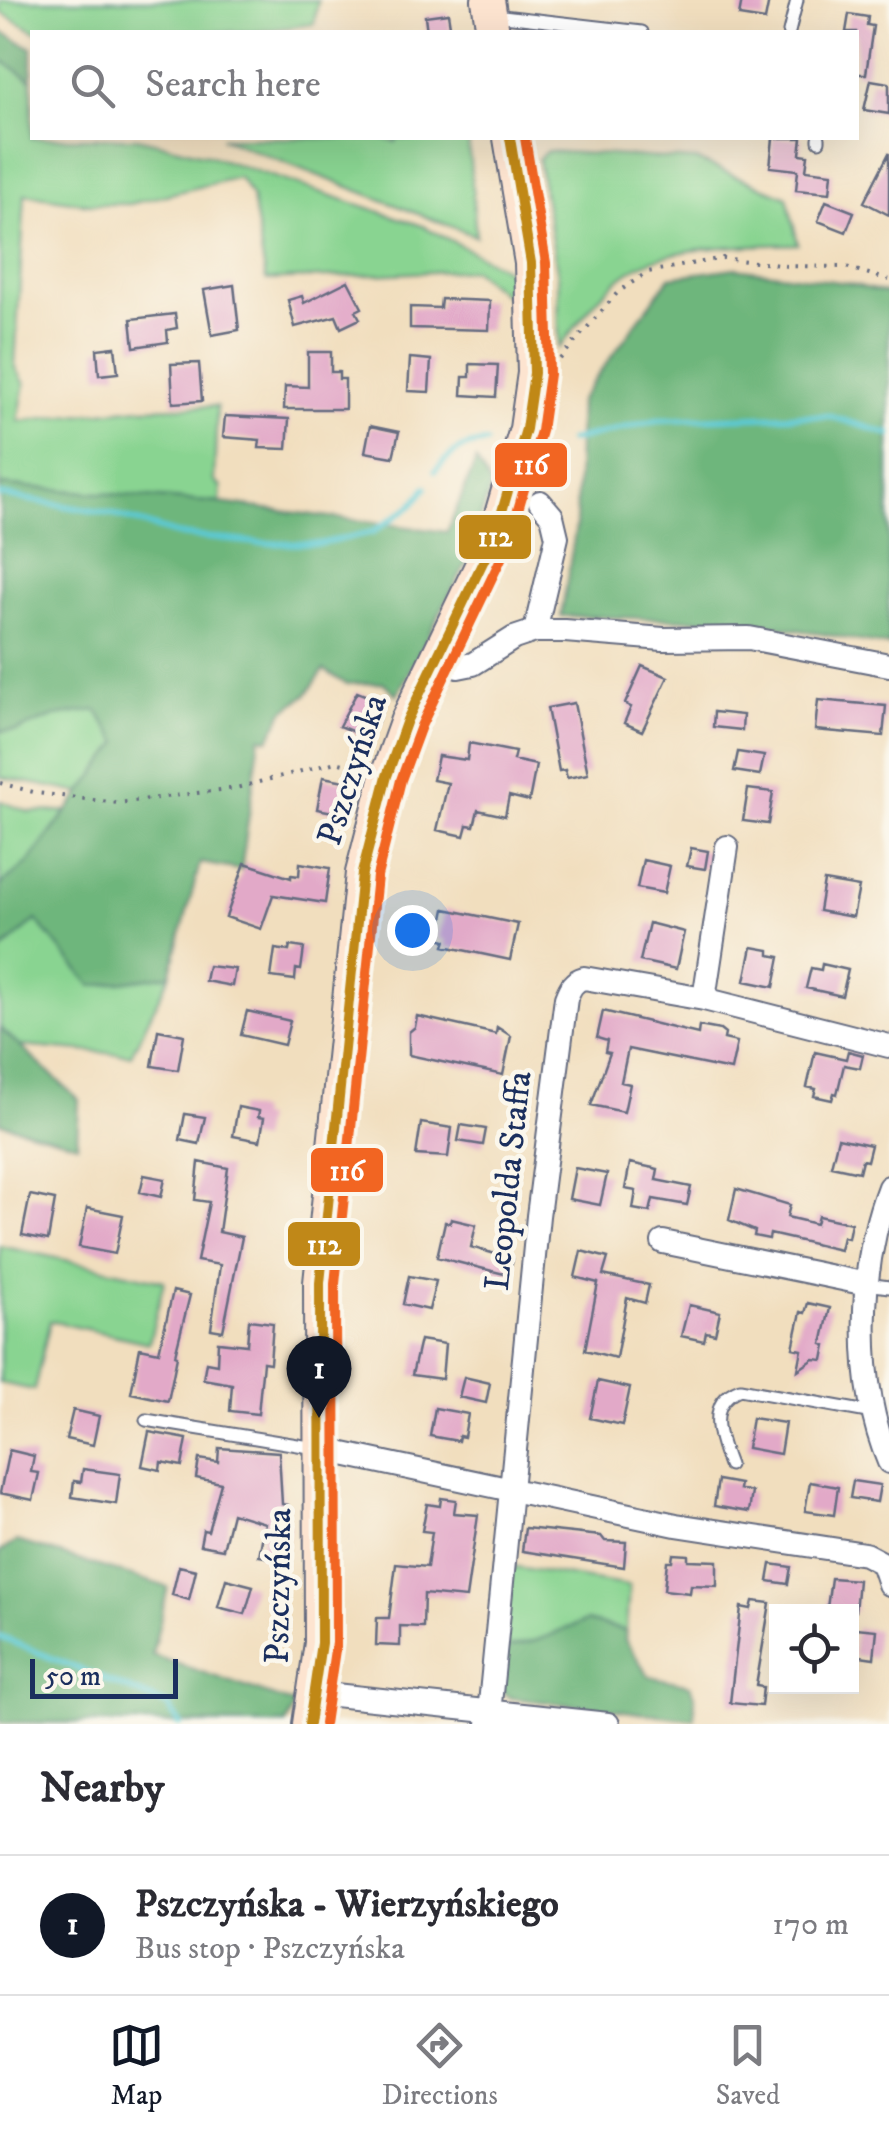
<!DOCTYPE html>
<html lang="en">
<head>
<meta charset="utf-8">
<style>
  :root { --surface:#fff; --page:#f2f2f3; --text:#2b2b33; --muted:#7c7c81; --line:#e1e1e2; --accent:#111827 }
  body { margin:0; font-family:"IM FELL DW Pica",serif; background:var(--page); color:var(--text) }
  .controls { position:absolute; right:30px; bottom:30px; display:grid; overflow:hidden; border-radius:0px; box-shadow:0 10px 40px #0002 }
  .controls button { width:90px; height:90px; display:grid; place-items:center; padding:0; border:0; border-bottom:2px solid var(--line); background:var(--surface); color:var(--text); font:50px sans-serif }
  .scale { position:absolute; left:30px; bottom:25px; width:148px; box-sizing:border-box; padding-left:10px; border:5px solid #1b2f5e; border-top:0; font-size:28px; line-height:35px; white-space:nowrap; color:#1b2f5e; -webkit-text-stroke:8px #fbf7ec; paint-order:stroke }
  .you { position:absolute; left:412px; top:930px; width:35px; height:35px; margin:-25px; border:8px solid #fff; border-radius:50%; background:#1a73e8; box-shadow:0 0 0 15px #1a73e833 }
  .badge { display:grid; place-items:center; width:65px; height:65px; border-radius:50%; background:var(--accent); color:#fff; font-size:32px; font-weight:700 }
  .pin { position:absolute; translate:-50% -82px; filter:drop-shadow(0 2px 5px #0008) }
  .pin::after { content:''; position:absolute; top:52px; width:35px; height:30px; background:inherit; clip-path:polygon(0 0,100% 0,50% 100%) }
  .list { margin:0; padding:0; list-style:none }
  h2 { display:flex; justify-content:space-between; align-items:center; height:130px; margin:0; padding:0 40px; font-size:42px }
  h2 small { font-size:32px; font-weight:400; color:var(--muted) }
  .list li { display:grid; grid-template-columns:65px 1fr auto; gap:30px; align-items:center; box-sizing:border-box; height:140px; padding:0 40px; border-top:2px solid var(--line) }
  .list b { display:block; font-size:38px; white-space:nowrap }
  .list p { margin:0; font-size:32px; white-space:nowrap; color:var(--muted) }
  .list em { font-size:32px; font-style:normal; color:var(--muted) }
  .icon { flex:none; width:55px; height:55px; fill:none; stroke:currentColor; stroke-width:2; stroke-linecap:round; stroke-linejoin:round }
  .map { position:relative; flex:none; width:889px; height:1724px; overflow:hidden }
  .search { position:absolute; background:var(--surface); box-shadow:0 10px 40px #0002; left:30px; right:30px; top:30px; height:110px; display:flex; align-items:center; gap:25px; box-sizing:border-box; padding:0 35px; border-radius:0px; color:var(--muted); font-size:38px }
  .sheet { height:270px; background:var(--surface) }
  nav { display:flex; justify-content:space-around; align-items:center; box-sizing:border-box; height:140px; border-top:2px solid var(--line); background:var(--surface); font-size:28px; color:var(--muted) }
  nav a { display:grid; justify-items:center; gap:5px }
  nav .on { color:var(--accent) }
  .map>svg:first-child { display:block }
</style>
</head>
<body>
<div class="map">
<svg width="889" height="1724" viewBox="0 0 889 1724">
  <rect width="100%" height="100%" fill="#fbf7ec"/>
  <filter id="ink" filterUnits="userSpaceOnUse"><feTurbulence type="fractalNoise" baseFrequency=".01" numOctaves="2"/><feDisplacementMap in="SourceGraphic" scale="20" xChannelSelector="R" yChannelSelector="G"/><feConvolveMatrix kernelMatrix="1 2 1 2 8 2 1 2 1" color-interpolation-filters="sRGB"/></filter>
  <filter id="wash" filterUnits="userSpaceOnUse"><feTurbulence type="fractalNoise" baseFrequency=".0048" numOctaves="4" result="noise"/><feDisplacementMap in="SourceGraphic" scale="40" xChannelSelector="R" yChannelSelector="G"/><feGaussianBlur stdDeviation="2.25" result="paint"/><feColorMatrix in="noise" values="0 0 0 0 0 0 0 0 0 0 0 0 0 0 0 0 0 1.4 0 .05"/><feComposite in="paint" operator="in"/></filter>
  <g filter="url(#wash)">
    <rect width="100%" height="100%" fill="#f1debe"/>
    <path fill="#89d491" stroke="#528278" stroke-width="2.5" d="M0 0H318L314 24 255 32H36L0 12Z
      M0 59 32 80V138H137L208 155 423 226 511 272 515 303 473 270 266 280 252 198 239 177 130 204H90L25 194 15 366 25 384 18 421 138 408 217 406 214 481 221 487 220 503 0 485Z
      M221 138H384L396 142 397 138H468L476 236Z
      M547 151 697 160 787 197 798 244C750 246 677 244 635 268 603 286 581 320 559 348L558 275 538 159Z
      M97 708 127 743 81 793 0 777V730L52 710Z
      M0 801 29 812 67 811 28 863 0 886Z
      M36 919 92 986 170 975 131 1055 20 1046 0 1028V952Z
      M0 1246 164 1281 149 1343 50 1321 34 1390 0 1383Z
      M511 1566 629 1586 626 1631 586 1621 538 1640 501 1649Z"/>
    <path fill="#6eb67b" stroke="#44726c" stroke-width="2.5" d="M0 31 32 48V80L0 59Z
      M735 268 847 283 889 294V646L747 621 561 616 576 526 579 401 670 277Z
      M476 461 491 486 465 566 397 695 384 683 346 684 324 670 307 694 284 711 269 739 260 737 241 870 200 863 170 975 92 986 36 920 0 952V886L28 863 119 743 96 710 55 716 17 731H0V485L220 503 447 532Z
      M0 1028 79 1100 77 1144 0 1123Z
      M17 1541 168 1587 152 1655 295 1704 286 1724 0 1722V1552Z
      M586 1621 626 1631 625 1640 649 1676 690 1685 695 1698 694 1719 510 1698 499 1689 501 1649 538 1640Z"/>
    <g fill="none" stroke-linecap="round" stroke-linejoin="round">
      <path stroke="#5cc9d3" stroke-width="6" d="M570 441 657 420 791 416H829L889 434
        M435 471C451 453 462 444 486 443
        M0 495 112 514 179 535 259 543 319 544 373 532 412 505 426 488
        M0 1637 167 1705 180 1724"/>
    </g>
    <g id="blocks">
      <path fill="#e2a9c8" d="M742 0H769L765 20 739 16Z
        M448 13 451 32H427L425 16Z
        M849 14 868 17 867 25 873 26 866 74H856V32H846Z
        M871 80 889 83V114L864 110Z
        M773 138H802L800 154 808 155 806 170 832 173 830 193 796 190 798 170 770 167Z
        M889 153V215L864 202Z
        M826 201 854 212 846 232 818 221Z
        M348 281 362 308 356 311 360 319 341 328 336 316 295 327 288 300 302 296 304 303Z
        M234 285 239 330 212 335 204 290Z
        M441 299 490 301 489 330 410 328V307L440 308Z
        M175 314 177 328 167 330 168 342 134 347 131 319Z
        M115 347 118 373 99 375 97 349Z
        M308 352H331V372H339V379H345V409H284L285 386 308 387Z
        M410 358 431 360 429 392 408 391Z
        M199 363 202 401 173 403 171 364Z
        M470 364 498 365 496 397 462 395 463 377H470Z
        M225 416 289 419 287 449 259 448 260 440 223 437Z
        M370 426 399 432 393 457 365 452Z
        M642 666 668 677 642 731 624 723 631 707 625 704Z
        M357 692 385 703 371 739 339 726Z
        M818 700 886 706 883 736 815 730Z
        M574 703 588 774 567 778 565 770 559 771 547 708Z
        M714 712 743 715 742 730 713 727Z
        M469 743 515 752 513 760 536 765 529 801 509 796 505 816 478 810 474 826 467 825 464 836 437 830 448 783 433 780 438 756 467 760Z
        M738 752 764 756 760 775 734 771Z
        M323 777 350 782 344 814 317 809Z
        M748 789 773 792 768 824 743 821Z
        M691 848 708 851 705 869 687 866Z
        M643 860 670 866 664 893 637 888Z
        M245 863 291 878V875L299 876 300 863 330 868 325 903 273 895 261 929 226 917Z
        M824 881 859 887 853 917 819 911Z
        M445 909 518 924 510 960 444 946 446 940 439 938Z
        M649 923 684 932 676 969 640 961Z
        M290 946 304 948 301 970 296 969 295 980 271 977 275 949 289 951Z
        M752 947 769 950V955L780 957 774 987 745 981Z
        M822 964 848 970 842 996 806 988 811 968 821 970Z
        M208 966 235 969 232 986 205 981Z
        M247 1011 290 1021 284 1045 241 1035Z
        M603 1011 698 1034 699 1026 720 1030 725 1034 724 1039 737 1042 731 1070 628 1049 621 1082 630 1084 624 1112 591 1105 610 1053 605 1052 607 1041 597 1038Z
        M417 1016 496 1034 497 1027 511 1036 503 1075 409 1055V1032L415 1027Z
        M158 1030 184 1035 178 1070 152 1066Z
        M848 1051 863 1055 860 1068 844 1065 837 1094 834 1093 832 1100 814 1096 816 1089 807 1087 815 1052 846 1059Z
        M238 1107 259 1111 258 1117 264 1118 260 1141 233 1136Z
        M185 1114 205 1117 199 1144 180 1140Z
        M421 1123 452 1128 448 1157 416 1155Z
        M461 1125 486 1129 483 1145 458 1141Z
        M838 1138 871 1145 867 1161 862 1160 859 1172 831 1166Z
        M199 1162 228 1168 219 1232 242 1237 223 1331 211 1329 220 1265 197 1261 209 1202 195 1200Z
        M630 1163 658 1169 656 1180 691 1187 687 1205 653 1199 650 1212 633 1209 636 1191 625 1189Z
        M575 1168 607 1174 600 1205 569 1199Z
        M144 1175 165 1179 161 1197 140 1192Z
        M736 1189 790 1205 787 1217 816 1224 818 1216 851 1223 848 1238 843 1237 840 1250 770 1234 769 1239 754 1236 755 1231 729 1220Z
        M30 1195 55 1200 48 1240 22 1235Z
        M87 1208 123 1215 115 1254 79 1247Z
        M451 1219 476 1225 471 1247 513 1259 508 1275 437 1257 445 1222 450 1223Z
        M581 1251 608 1258 603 1275 649 1285 645 1303 627 1298 616 1358 585 1350 598 1283 575 1277Z
        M409 1276 436 1281 429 1310 403 1304Z
        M173 1291 190 1295 175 1355 177 1356 168 1401 131 1393 140 1348 159 1352Z
        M808 1303 830 1308 822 1344 826 1345 823 1360 814 1359 798 1370 802 1350 793 1348 801 1312 805 1313Z
        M689 1305 720 1312 715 1334 706 1332 704 1341 681 1336Z
        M249 1320 273 1323 270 1363 263 1362 258 1414 230 1411 232 1384 203 1379 206 1362 217 1364 218 1342 247 1345Z
        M420 1340 445 1344 442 1379 412 1375Z
        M464 1377 490 1383 486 1403 459 1397Z
        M598 1381 630 1388 622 1425 590 1418Z
        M435 1408 468 1414 464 1437 459 1436 458 1441 430 1436Z
        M73 1410 99 1416 93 1445 66 1439Z
        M752 1418 785 1423 780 1454 747 1448Z
        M149 1432 187 1439 182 1466 161 1462 160 1470 142 1466Z
        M219 1448 279 1452 282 1504 288 1505 285 1523 290 1524 283 1560 259 1556 265 1523 232 1513 223 1549 200 1545 203 1530 208 1531 221 1483 196 1478 199 1459 218 1462Z
        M9 1450 34 1456 31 1472 39 1473 33 1500 0 1493Z
        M83 1469 120 1474 116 1504 72 1497 74 1481 81 1482Z
        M718 1480 740 1484 739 1489 752 1492 749 1512 714 1506Z
        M853 1481 880 1485 877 1502 850 1498Z
        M810 1482 838 1487 834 1515 805 1511Z
        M441 1498 456 1500 454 1513 478 1515 466 1598 424 1594 423 1627 400 1626V1646L376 1645 377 1618H389L396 1564 427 1567 432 1532 422 1531 427 1504 440 1506Z
        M525 1528 601 1536 605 1541 626 1542 624 1567 522 1551Z
        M673 1554 688 1555V1560L717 1561V1586L691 1585 690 1593 664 1590 667 1561H672Z
        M771 1564 791 1567 788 1584 768 1581Z
        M179 1566 196 1570 189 1600 172 1595Z
        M831 1578 858 1580 855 1612 827 1608Z
        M226 1579 253 1586 245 1614 218 1607Z
        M753 1601 770 1603 756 1686 763 1687 761 1706 730 1703 741 1607 751 1609Z
        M856 1628 877 1630 874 1658 853 1655Z"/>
    </g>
  </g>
  <g filter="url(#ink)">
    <use href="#blocks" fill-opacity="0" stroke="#666c80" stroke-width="2.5"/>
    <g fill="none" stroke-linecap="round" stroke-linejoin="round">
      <g stroke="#666c80" stroke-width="15">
        <path id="lane" d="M495 15 642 32
          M789 32 797 0
          M819 138V141
          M867 1284 889 1287
          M146 1420 316 1448
          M729 1465C719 1439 705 1402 740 1389L873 1413"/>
      </g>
      <g stroke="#666c80" stroke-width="26">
        <path id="street" d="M535 631 557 537 552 516 540 502
          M437 659 458 667 473 664 514 638 535 631H565L663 639 749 638 889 665
          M704 999 727 847
          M889 1187C858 1268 855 1382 889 1462
          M663 1242 867 1284
          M320 1449 676 1525 865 1554 882 1563 889 1584
          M316 1693 608 1724
          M488 1724 538 1216 566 998C570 988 573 981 584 978L704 999 889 1046"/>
      </g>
      <g stroke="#666c80" stroke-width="36">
        <path id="secondary" d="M488 0 493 32
          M309 1724 321 1643 320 1283 362 873 387 776 407 720 494 539 526 429 534 373 531 263 510 138"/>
      </g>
      <path stroke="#666c80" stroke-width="4" stroke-dasharray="2.5 8" stroke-linecap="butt" d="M560 359 618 292 648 272 723 258 787 266 846 267 889 280
        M0 783 37 793 118 803 236 788 336 762 363 769"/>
      <use href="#lane" stroke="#fff" stroke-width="11"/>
      <use href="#street" stroke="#fff" stroke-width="22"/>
      <use href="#secondary" stroke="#fde4d0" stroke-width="32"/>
      <g stroke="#fbf7ec" stroke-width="18">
        <path id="bus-1" d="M309 1724 321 1643 320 1283 362 873 387 776 407 720 494 539 526 429 534 373 531 263 510 138"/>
      </g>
      <g stroke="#fbf7ec" stroke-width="18">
        <path id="bus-2" d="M324 1724 336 1643 335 1284 377 876 401 780 421 726 508 544 541 431 549 374 546 263 525 138"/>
      </g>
      <use href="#bus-1" stroke="#c08818" stroke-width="10"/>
      <use href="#bus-2" stroke="#f26522" stroke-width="10"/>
    </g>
  </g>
  <g text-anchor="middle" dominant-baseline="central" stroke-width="9" stroke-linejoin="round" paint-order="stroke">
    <g font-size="35" fill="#1b2f5e" stroke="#fbf7ec">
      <text transform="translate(353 770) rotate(-72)">Pszczyńska</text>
      <text transform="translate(509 1181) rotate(-84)">Leopolda Staffa</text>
      <text transform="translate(279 1586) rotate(-89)">Pszczyńska</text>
    </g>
  </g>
  <g stroke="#fbf7ec" stroke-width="4">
    <rect x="493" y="441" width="76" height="48" rx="10" fill="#f26522"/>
    <rect x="457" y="513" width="76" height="48" rx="10" fill="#c08818"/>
    <rect x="309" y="1146" width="76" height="48" rx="10" fill="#f26522"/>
    <rect x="286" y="1220" width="76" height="48" rx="10" fill="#c08818"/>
  </g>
  <g font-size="28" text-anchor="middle" font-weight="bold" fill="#fff">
    <text x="531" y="474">116</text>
    <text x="495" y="546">112</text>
    <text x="347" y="1180">116</text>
    <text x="324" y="1254">112</text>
  </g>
</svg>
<div class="controls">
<button><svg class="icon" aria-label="locate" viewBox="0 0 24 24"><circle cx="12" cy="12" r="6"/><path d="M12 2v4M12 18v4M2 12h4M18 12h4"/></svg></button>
</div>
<div class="scale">50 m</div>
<div class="you"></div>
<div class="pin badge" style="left:319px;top:1418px">1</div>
<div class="search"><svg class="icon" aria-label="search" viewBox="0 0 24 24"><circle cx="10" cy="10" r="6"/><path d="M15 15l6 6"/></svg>Search here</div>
</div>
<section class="sheet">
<h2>Nearby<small></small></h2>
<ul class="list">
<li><span class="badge">1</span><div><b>Pszczyńska - Wierzyńskiego</b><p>Bus stop · Pszczyńska</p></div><em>170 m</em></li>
</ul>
</section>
<nav>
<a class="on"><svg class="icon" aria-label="map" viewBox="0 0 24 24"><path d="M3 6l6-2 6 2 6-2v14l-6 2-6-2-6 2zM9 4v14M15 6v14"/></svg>Map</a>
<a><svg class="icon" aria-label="directions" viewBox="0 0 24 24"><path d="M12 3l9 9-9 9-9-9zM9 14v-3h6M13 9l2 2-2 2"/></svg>Directions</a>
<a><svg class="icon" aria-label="saved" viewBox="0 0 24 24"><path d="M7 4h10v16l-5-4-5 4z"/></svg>Saved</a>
</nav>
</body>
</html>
